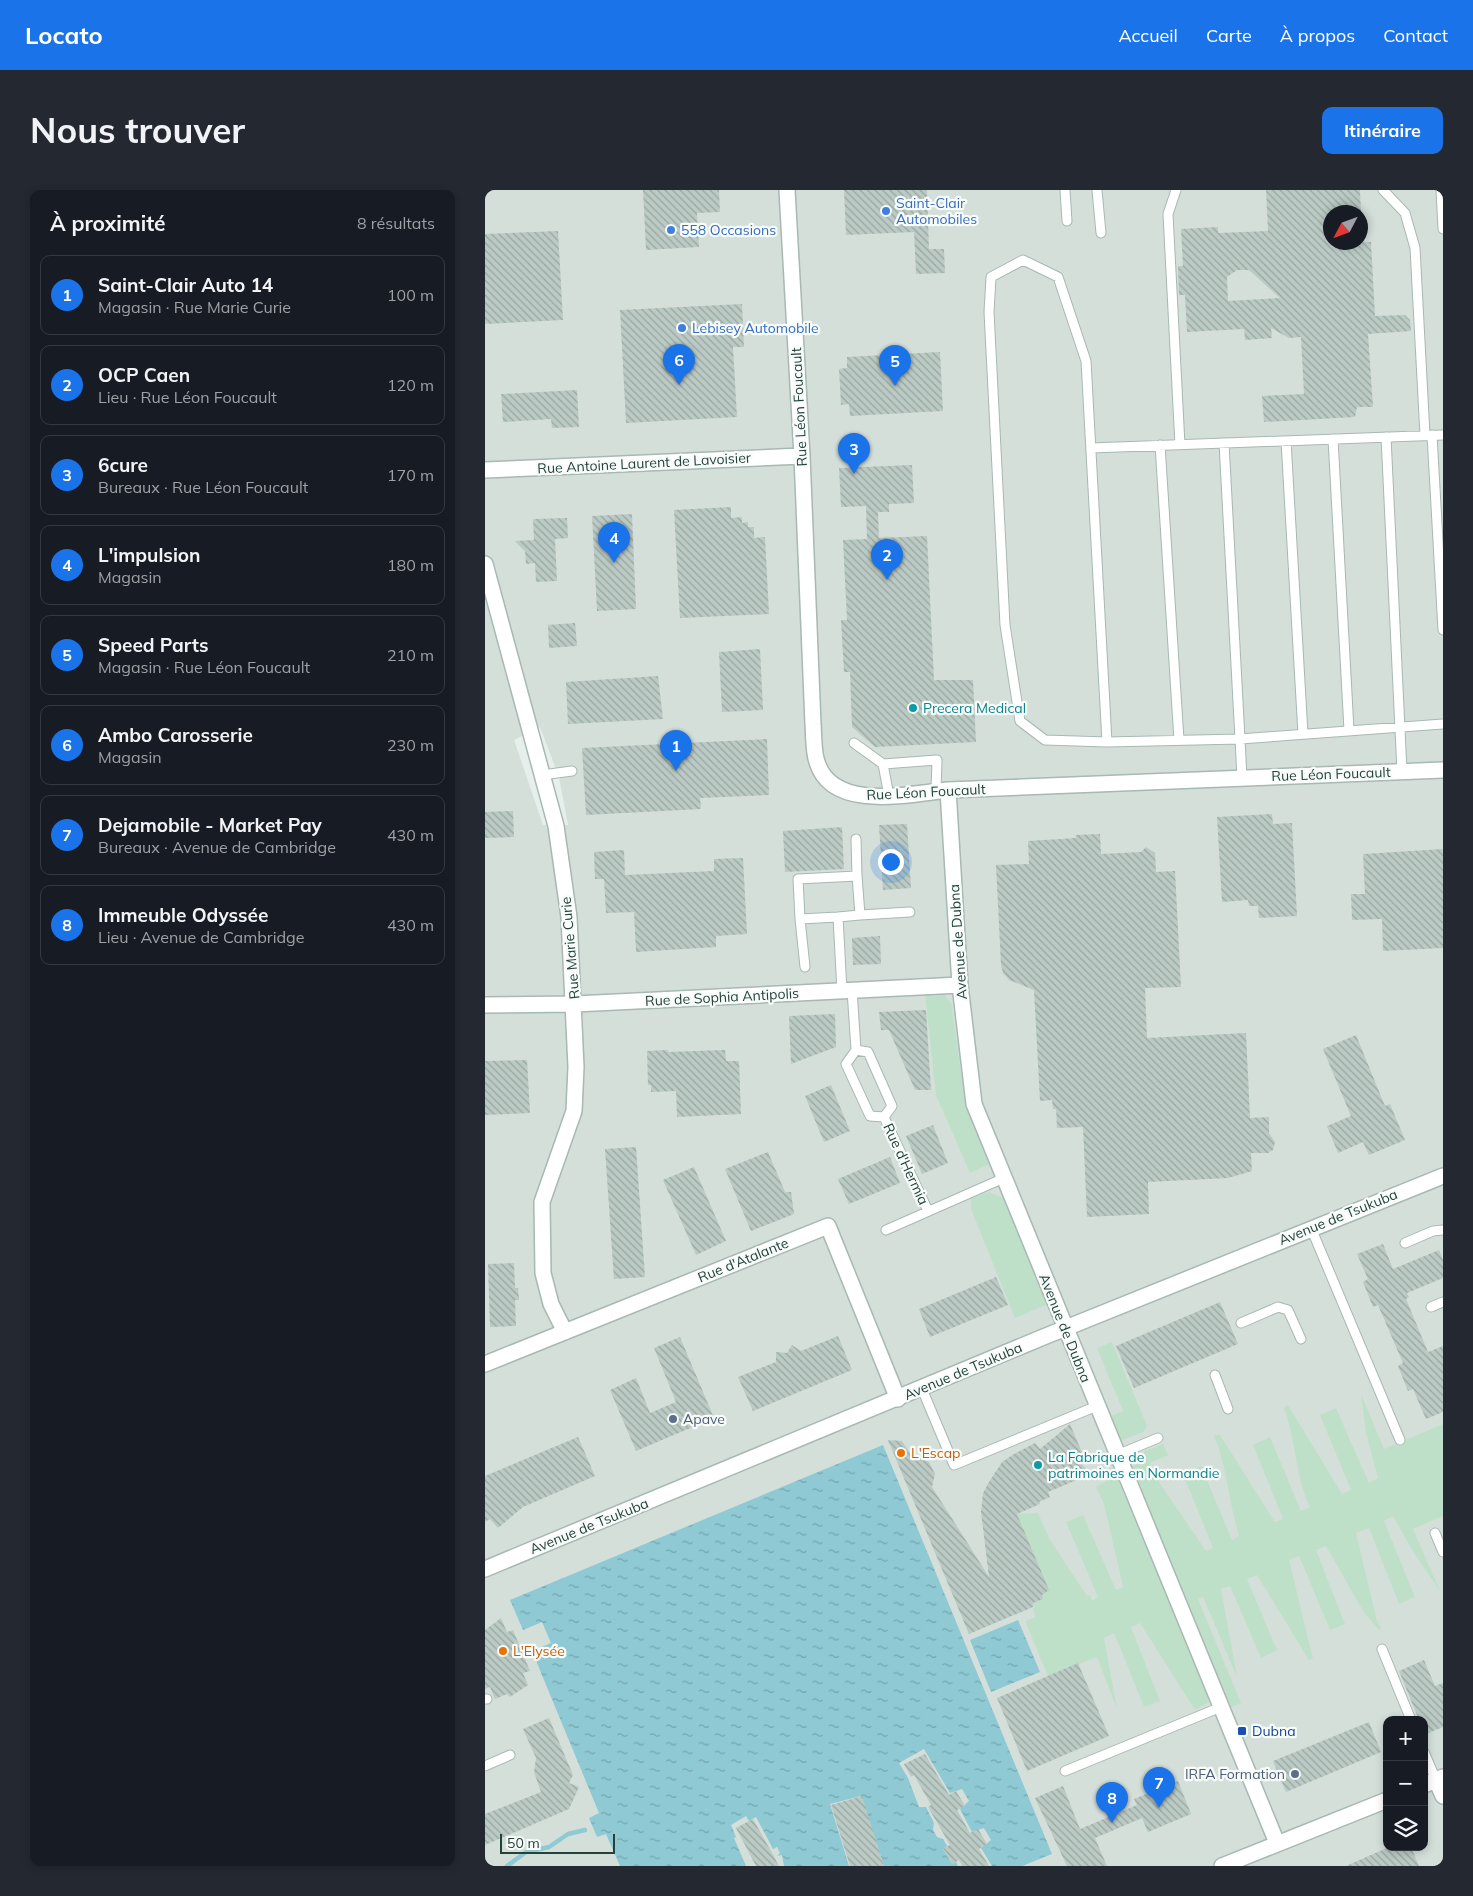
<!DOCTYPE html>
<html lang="fr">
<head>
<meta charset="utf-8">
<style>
  :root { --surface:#171b24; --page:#242831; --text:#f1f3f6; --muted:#9ea1a6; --line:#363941; --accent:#1a73e8 }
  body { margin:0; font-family:Mulish,sans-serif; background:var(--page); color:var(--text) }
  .controls { position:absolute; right:15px; bottom:15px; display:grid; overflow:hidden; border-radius:10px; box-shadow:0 2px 8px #0003 }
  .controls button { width:45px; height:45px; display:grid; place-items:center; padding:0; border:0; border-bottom:1px solid var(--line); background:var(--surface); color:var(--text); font:25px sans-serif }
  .compass { position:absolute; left:838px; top:15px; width:45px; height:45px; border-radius:50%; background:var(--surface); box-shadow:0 2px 8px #0003; rotate:229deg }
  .scale { position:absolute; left:15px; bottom:12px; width:115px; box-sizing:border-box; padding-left:5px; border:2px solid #24423a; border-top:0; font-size:14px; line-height:18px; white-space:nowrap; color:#24423a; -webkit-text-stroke:4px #f7fbf9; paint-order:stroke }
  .you { position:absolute; left:405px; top:671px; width:18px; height:18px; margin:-12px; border:4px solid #fff; border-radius:50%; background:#1a73e8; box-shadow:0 0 0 8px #1a73e833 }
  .badge { display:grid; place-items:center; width:32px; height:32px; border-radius:50%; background:var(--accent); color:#fff; font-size:16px; font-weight:700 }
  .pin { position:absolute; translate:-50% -41px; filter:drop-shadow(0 1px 2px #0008) }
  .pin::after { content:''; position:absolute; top:26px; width:18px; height:15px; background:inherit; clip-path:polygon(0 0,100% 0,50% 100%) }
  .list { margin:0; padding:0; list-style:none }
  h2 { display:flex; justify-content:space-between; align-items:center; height:65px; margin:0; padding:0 20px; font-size:21px }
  h2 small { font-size:16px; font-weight:400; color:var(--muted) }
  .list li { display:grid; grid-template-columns:32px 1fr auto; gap:15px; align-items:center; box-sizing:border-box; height:80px; margin:0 10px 10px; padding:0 10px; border:1px solid var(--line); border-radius:10px }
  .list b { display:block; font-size:19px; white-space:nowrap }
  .list p { margin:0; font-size:16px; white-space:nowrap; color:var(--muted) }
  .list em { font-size:16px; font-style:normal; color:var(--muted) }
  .icon { flex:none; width:28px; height:28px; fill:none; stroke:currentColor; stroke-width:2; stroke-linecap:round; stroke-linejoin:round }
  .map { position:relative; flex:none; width:958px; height:1676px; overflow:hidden; border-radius:10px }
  header { display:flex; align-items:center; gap:30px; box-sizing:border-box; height:70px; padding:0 25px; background:var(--accent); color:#fff }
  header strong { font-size:24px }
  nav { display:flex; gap:28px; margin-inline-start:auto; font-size:18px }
  .intro { display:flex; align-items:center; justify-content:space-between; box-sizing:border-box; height:120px; padding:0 30px }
  h1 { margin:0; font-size:35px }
  .button { padding:12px 22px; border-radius:10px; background:var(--accent); color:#fff; font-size:18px; font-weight:700 }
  main { display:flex; gap:30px; padding:0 30px }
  aside { flex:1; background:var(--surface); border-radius:10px; box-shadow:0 2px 8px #0003 }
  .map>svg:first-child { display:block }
</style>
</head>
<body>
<header>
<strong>Locato</strong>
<nav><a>Accueil</a><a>Carte</a><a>À propos</a><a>Contact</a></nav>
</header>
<div class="intro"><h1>Nous trouver</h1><a class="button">Itinéraire</a></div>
<main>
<aside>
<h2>À proximité<small>8 résultats</small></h2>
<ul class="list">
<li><span class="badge">1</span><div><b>Saint-Clair Auto 14</b><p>Magasin · Rue Marie Curie</p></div><em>100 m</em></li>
<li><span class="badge">2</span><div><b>OCP Caen</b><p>Lieu · Rue Léon Foucault</p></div><em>120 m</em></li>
<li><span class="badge">3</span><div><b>6cure</b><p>Bureaux · Rue Léon Foucault</p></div><em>170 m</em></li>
<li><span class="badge">4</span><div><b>L'impulsion</b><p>Magasin</p></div><em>180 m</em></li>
<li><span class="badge">5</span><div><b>Speed Parts</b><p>Magasin · Rue Léon Foucault</p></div><em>210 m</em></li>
<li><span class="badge">6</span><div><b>Ambo Carosserie</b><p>Magasin</p></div><em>230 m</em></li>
<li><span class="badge">7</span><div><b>Dejamobile - Market Pay</b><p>Bureaux · Avenue de Cambridge</p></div><em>430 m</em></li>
<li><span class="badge">8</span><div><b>Immeuble Odyssée</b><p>Lieu · Avenue de Cambridge</p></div><em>430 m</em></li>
</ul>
</aside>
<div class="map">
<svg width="958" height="1676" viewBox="0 0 958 1676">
  <defs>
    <pattern id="water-ripples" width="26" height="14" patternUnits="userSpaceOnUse" patternTransform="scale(1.25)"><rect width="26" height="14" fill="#8ec9d4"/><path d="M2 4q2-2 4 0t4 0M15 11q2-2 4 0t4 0" fill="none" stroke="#74a5ad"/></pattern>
    <pattern id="building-back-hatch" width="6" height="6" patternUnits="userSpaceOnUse" patternTransform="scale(1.25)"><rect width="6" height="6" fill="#bbcac4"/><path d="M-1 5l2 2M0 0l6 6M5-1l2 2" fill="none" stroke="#98a6a0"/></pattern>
  </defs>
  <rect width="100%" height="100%" fill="#e6efeb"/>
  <path fill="#d4dfda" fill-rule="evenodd" d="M0 0H958V1676H0ZM846 22H876V52H846ZM55 537 74 587 83 635H58L29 550ZM902 1530H939V1657H902Z"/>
  <path fill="#bfe0c8" d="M440 803H458L466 813 481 917 504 974 485 983 451 905Z
    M504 1002 518 1008 563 1114 530 1128 486 1019V1008Z
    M627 1152 662 1236 658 1242 633 1252 623 1227 638 1221 612 1158Z
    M876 1204 899 1259 958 1234V1326L928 1339 955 1401 927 1360 908 1326 899 1331 930 1407 914 1414 884 1338 871 1343 892 1431 896 1438 894 1440 878 1421 841 1356 831 1360 860 1434 845 1440 814 1366 804 1370 828 1469 824 1470 772 1385 762 1389 792 1460 776 1468 745 1396 736 1399 752 1487 718 1407 713 1409 756 1513 744 1518 644 1275 660 1261 678 1254 683 1265 665 1273 672 1289 721 1361 728 1358 698 1284 716 1276 747 1350 754 1346C744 1313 742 1278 729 1245H735L790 1332 798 1329 768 1255 785 1247 816 1321 825 1317C810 1286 811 1250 799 1218L803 1215 857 1304 866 1300 835 1225 851 1218 884 1293 893 1288 881 1243Z
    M631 1285 724 1507 722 1513 710 1520 655 1433 646 1437 675 1511 659 1517 629 1443 619 1448 632 1519 612 1467 563 1486 540 1431 550 1427 548 1413 558 1409 557 1405 563 1400 532 1324 553 1323 565 1350 602 1406 605 1405 607 1411 613 1407 581 1332 598 1325 631 1400 638 1397 619 1314 611 1297Z"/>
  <path fill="url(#water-ripples)" d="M398 1255 567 1664 537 1676H507L496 1658 506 1650 499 1638 487 1642 475 1619 484 1611 477 1599 465 1603 439 1559 414 1573 423 1588 434 1617H441L449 1633 448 1640 452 1647 458 1649 462 1656 458 1659 467 1674 471 1672 473 1676H399L376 1606 345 1614 364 1676H299L297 1665 292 1666 295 1663 292 1657 288 1659 271 1627 264 1631 261 1626 246 1635 251 1647 249 1648 261 1676H135L121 1644 112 1647 104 1628 114 1623 47 1461 66 1453 57 1432 38 1440 25 1410Z
    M533 1430 555 1482 506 1502 485 1450Z"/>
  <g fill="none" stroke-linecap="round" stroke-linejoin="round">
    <path stroke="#8ec9d4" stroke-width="4.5" d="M22 1676 41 1662 64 1657 83 1644 100 1640"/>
  </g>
  <path fill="url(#building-back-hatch)" fill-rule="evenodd" d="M158 0H234L235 22 212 23 214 57 161 60Z
    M359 0H442L444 59H459L460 83 431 84 429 42 361 45Z
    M781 0H875L876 22H846V52H886L890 126 920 125 925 130 926 141 883 144 888 217H872L870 227 779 232 777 206 819 204 816 147 804 148 786 138 787 148 760 150 759 139 702 142 700 105H694L693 76H698L696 39 733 37V43L783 41ZM752 80H764L795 108 743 111 742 87Z
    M73 41 78 130 0 134V44Z
    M257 114 259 157H248L252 227 141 233 135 120Z
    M455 162 458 221 365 226 364 214 356 215 354 179 362 178V167Z
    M92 200 94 237 67 238 66 229 18 232 16 204Z
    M427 275 429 313 404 314V322H393L394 348 442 346 449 490H488L491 552 390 557 367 537 365 482H359L356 430H362L358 350 382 349 381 316 356 317 354 278Z
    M246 317V328L257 327V333L263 332V337H269V348L280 347 284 424 195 428 189 320Z
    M147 324 151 419 112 421 107 326Z
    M82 328 83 348 70 349 72 391 51 392 50 373 41 374 40 361 30 351 49 350 48 329Z
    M90 433 92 456 64 458 63 435Z
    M275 459 278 520 237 522 234 462Z
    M173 486 178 529 83 534 81 492Z
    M282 549 284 605 215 608 216 619 101 625 97 558Z
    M28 621 29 647 0 648V622Z
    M787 624 788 634 807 633 812 726 774 728 773 716H764L763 710 737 712 732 627Z
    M422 634 426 698 398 700 394 635Z
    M357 637 359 679 300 682 298 641Z
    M615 644 616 664 656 662 661 657 670 663 671 682 690 681 696 797 660 798 662 848 761 843 765 928 784 927V943L790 952 788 960 783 963H766L767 981 743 988 663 992 664 1024 602 1027 598 937 572 938 571 919H568L567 910 555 911 549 800 524 790 518 783 516 775 511 675 544 674 543 651 591 648V645Z
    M958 659V758L898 761 897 729 867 730 866 704H880L878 664Z
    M139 660 140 685 229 681V669L258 668 262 744 231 746V757L151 762 149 722 121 723 119 689H110L109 662Z
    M395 746 396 774 368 775 367 748Z
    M441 820 446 900H430L404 840H396L394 822Z
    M350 824 351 857 306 874 304 826Z
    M871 845 900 916 905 914 920 950 884 965 878 952 853 963 842 936 866 926 838 859Z
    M183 860V862L240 860 241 871H254L256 924 192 927 191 901 166 902V895H163L162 861Z
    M42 870 45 923 0 925V871Z
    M346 895 365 941 339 952 320 906Z
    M448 935 463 973 437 984 421 946Z
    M151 957 160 1087 129 1089 120 959Z
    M283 962 300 1002H306L309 1024 266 1041 240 979Z
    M405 967 415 993 364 1014 353 989Z
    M209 977 241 1051 211 1065 178 990Z
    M898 1054 908 1079 954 1060 958 1070V1088L922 1103 924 1107 921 1109 943 1162 958 1156V1222L941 1229 928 1199 923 1201 913 1176 918 1173 893 1115 888 1117 878 1092 883 1089 872 1064Z
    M29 1073 30 1098H33L34 1110H30L31 1136 5 1137 3 1074Z
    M511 1087 523 1115 445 1147 434 1119Z
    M735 1112 753 1154 649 1198 631 1156Z
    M353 1146 367 1180 268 1221 253 1187 291 1172V1162L302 1163 307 1155 316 1161Z
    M195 1147 229 1228 151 1261 125 1200 151 1188 165 1223 191 1212 169 1158Z
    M585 1234 601 1272 597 1275 606 1284 563 1302 565 1307 554 1312 555 1314 532 1324 564 1400 557 1405 558 1409 548 1413V1417L484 1444 403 1250 417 1251 427 1266 438 1268 444 1272 450 1284 447 1297 504 1387 496 1322 498 1303 504 1292 517 1272 529 1264 550 1253 555 1259Z
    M93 1247 110 1286 38 1317 13 1338 5 1329 0 1332V1286Z
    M16 1428 22 1442 28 1440 45 1481 38 1483 43 1495 25 1507 22 1504 10 1509 5 1497 0 1499V1440Z
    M939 1470 950 1496 958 1493V1537L939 1545V1530H934L914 1481Z
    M593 1473 624 1546 542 1581 512 1508Z
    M64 1528 88 1585 84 1593 94 1597 84 1619 0 1655V1624L56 1602 49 1582 51 1568 38 1539Z
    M884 1532 896 1562 801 1602 788 1571Z
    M440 1564 464 1605 471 1601 480 1616 472 1620 485 1643 493 1639 502 1654 494 1659 504 1676H477L474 1670 467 1674 458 1658 465 1655 443 1617 446 1615 429 1585 426 1587 419 1574Z
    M693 1591 706 1624 663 1642 657 1628 610 1648 622 1676H582L550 1608 578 1596 595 1639 652 1615 649 1609Z
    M377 1606 399 1676H365L346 1615Z
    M268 1629 287 1663 294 1676H271L251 1638Z
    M904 1657H926L934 1676H861Z"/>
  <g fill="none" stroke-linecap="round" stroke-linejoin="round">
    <g stroke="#a8b8b2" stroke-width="11">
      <path id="service" d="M580 0 582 31
        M612 0 616 43
        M691 0 683 24 695 255
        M898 0 920 23 930 58 940 245
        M956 0 958 39
        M947 245 958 440
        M901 247 917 581
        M848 249 864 540
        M801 251 818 544
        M739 253 755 549 958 534
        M675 255 694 550
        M606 258 958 245
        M622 552 601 171 573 87 538 70 506 87 504 122 520 435 535 531 560 550 622 552 755 549 757 588
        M369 553 398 574 404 606
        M398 574 452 570 451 601
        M57 585 87 581
        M371 649 372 686
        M353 727 375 725
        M315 729 320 777
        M367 800 371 860 383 862 407 916 399 927 443 1021
        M357 801 353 727 315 729 313 689 372 686 375 725 425 722
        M371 860 361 874 385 926 399 927
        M826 1038 915 1250
        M401 1040 519 988
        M920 1053 948 1041 958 1040
        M946 1117 958 1112
        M756 1133 793 1117 803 1120 816 1149
        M730 1185 743 1219
        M437 1199 469 1275 612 1216
        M632 1265 673 1248
        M950 1343 958 1362
        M897 1459 926 1530
        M0 1509H2
        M939 1562 951 1590
        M0 1576 25 1565
        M580 1581 736 1517"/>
    </g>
    <g stroke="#a8b8b2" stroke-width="18">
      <path id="minor" d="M302 0 317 266 328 534C329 546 328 561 332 572 347 622 425 604 463 600L958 580
        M0 280 317 266
        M0 374 71 636 84 727 91 877 89 921 57 1012 58 1083 66 1114 80 1142
        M463 600 475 795 489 914 792 1653
        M0 815 90 814 475 795
        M0 1174 343 1036 413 1209
        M951 1590 958 1606"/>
    </g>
    <g stroke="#a8b8b2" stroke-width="18">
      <path id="tertiary" d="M0 1379 556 1148 958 986
        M939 1595 958 1587
        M737 1676 902 1610"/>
    </g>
    <use href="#service" stroke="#fff" stroke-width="9"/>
    <use href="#minor" stroke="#fff" stroke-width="15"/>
    <use href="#tertiary" stroke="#fff" stroke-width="15"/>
  </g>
  <g fill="#3f7fe0" stroke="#f7fbf9" stroke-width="2">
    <circle cx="401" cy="21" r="5"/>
    <circle cx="186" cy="40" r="5"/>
    <circle cx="197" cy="138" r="5"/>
  </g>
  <g fill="#0f9aa8" stroke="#f7fbf9" stroke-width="2">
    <circle cx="428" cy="518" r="5"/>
    <circle cx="553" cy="1275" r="5"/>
  </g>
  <g fill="#5c6f8a" stroke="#f7fbf9" stroke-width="2">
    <circle cx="188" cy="1229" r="5"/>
    <circle cx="810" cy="1584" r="5"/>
  </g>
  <g fill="#e8710a" stroke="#f7fbf9" stroke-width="2">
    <circle cx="416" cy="1263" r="5"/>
    <circle cx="18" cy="1461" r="5"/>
  </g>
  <rect fill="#1a4fb4" stroke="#f7fbf9" stroke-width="2" x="752" y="1536" width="10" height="10" rx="2.5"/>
  <g text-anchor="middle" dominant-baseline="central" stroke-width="4.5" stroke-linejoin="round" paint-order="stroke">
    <g font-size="14" fill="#366cbe" stroke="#f7fbf9" text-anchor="start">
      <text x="411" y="13">Saint-Clair<tspan x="411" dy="16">Automobiles</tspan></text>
      <text x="196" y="40">558 Occasions</text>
      <text x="207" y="138">Lebisey Automobile</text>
    </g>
    <g font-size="14" fill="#24423a" stroke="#f7fbf9">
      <text transform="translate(314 217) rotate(-93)">Rue Léon Foucault</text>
      <text transform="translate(159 273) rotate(-3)">Rue Antoine Laurent de Lavoisier</text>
      <text transform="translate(846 584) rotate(-2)">Rue Léon Foucault</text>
      <text transform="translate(441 602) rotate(-3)">Rue Léon Foucault</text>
      <text transform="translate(473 752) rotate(-94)">Avenue de Dubna</text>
      <text transform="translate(85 758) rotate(-95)">Rue Marie Curie</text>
      <text transform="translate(237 807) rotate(-3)">Rue de Sophia Antipolis</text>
      <text transform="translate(421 974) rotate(65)">Rue d'Hermia</text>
      <text transform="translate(853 1027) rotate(-22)">Avenue de Tsukuba</text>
      <text transform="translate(258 1070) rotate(-22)">Rue d'Atalante</text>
      <text transform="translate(580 1138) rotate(68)">Avenue de Dubna</text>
      <text transform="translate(478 1181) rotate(-23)">Avenue de Tsukuba</text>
      <text transform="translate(104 1336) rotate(-22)">Avenue de Tsukuba</text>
    </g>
    <g font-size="14" fill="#0d838f" stroke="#f7fbf9" text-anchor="start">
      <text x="438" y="518">Precera Medical</text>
      <text x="563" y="1267">La Fabrique de<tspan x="563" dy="16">patrimoines en Normandie</tspan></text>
    </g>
    <g font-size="14" fill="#4e5e75" stroke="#f7fbf9" text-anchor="start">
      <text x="198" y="1229">Apave</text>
      <text x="800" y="1584" text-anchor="end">IRFA Formation</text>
    </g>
    <g font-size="14" fill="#c56008" stroke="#f7fbf9" text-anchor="start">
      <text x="426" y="1263">L'Escap</text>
      <text x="28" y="1461">L'Elysée</text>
    </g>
    <g font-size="14" fill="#164399" stroke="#f7fbf9" text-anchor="start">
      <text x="767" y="1541">Dubna</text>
    </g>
  </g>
</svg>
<div class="controls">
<button>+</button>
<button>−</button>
<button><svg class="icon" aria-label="layers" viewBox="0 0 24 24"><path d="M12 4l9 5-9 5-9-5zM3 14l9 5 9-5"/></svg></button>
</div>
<svg class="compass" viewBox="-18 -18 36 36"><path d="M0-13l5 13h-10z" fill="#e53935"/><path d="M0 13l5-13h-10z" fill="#9ea1a6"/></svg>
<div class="scale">50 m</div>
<div class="you"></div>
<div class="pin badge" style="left:191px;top:581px">1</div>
<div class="pin badge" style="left:402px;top:390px">2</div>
<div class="pin badge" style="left:369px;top:284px">3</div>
<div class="pin badge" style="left:129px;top:373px">4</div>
<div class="pin badge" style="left:410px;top:196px">5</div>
<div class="pin badge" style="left:194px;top:195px">6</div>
<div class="pin badge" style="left:674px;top:1618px">7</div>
<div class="pin badge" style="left:627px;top:1633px">8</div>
</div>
</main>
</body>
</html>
